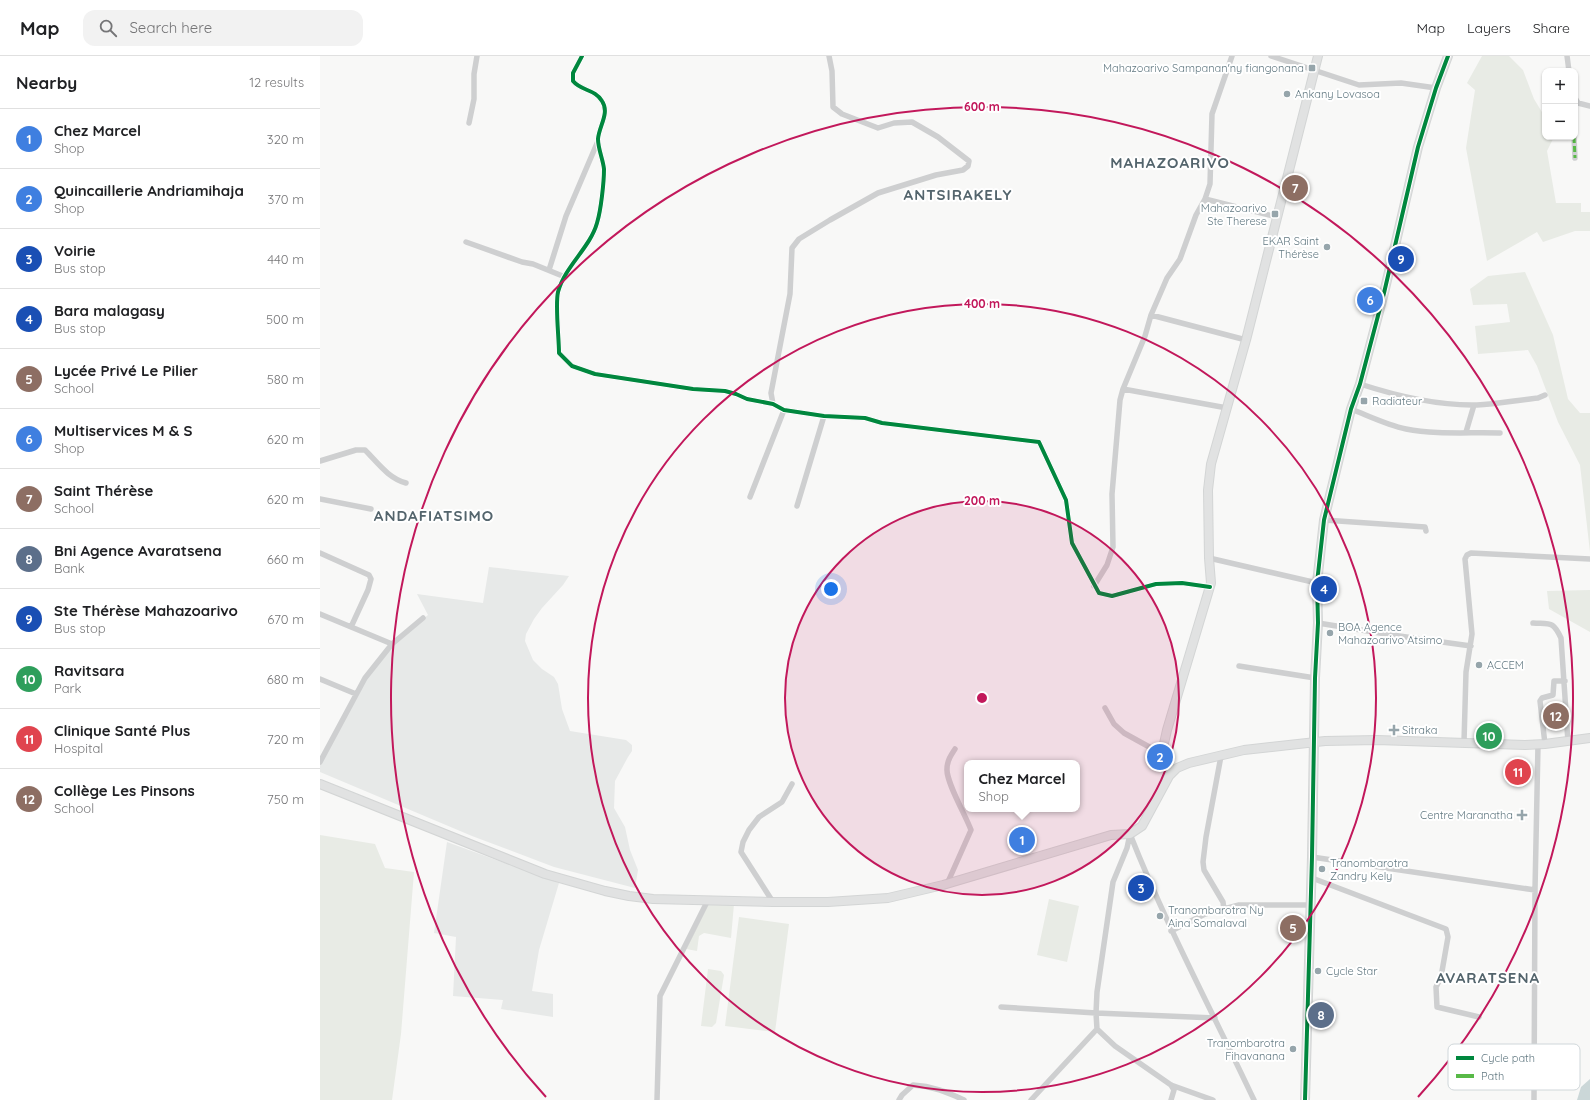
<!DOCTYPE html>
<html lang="en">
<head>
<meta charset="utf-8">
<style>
  :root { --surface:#fff; --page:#f2f2f2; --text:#202124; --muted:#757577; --line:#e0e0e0; --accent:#d93025 }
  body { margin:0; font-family:Quicksand,sans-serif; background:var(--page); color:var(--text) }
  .controls { position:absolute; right:12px; top:12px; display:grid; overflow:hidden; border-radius:8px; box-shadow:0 1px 3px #0004 }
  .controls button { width:36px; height:36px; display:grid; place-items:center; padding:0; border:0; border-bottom:1px solid var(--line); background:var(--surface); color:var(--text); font:20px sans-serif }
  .you { position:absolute; left:511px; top:533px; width:14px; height:14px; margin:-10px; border:3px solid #fff; border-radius:50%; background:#1a73e8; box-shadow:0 0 0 6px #1a73e833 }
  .badge { display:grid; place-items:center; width:26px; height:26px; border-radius:50%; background:var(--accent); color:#fff; font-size:13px; font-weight:700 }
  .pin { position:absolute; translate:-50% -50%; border:2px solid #fff; box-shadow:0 1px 4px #0006 }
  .popup { position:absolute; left:644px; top:704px; width:116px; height:52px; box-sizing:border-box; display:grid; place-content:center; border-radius:8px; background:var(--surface); filter:drop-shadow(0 1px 3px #0005); font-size:13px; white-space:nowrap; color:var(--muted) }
  .popup b { font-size:15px; color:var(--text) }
  .popup::after { content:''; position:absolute; left:50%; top:100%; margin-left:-8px; border:8px solid transparent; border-top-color:var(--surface) }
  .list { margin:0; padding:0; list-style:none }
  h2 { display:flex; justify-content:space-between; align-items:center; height:52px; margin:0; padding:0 16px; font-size:17px }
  h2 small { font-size:13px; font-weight:400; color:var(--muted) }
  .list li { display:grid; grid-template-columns:26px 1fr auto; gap:12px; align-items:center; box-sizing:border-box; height:60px; padding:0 16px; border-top:1px solid var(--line) }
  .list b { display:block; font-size:15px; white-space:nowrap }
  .list p { margin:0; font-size:13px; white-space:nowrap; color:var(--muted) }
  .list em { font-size:13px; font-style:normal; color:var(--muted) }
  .icon { flex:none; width:22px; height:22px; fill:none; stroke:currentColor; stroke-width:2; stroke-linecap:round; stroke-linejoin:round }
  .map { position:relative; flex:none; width:1270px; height:1044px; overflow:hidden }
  header { display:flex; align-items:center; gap:24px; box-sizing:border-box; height:56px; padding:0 20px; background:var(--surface); border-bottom:1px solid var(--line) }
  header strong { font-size:19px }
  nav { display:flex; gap:22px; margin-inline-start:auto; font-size:14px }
  .search { width:280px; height:36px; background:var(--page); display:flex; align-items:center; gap:10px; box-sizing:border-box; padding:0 14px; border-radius:12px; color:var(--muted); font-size:15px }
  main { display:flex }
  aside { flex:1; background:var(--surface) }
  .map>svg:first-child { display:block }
</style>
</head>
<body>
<header>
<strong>Map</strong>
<div class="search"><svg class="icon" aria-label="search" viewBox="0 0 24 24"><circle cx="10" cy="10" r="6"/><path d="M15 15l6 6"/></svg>Search here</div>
<nav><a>Map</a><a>Layers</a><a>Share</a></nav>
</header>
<main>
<aside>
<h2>Nearby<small>12 results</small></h2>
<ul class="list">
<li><span class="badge" style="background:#3f7fe0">1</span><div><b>Chez Marcel</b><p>Shop</p></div><em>320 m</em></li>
<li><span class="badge" style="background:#3f7fe0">2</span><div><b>Quincaillerie Andriamihaja</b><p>Shop</p></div><em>370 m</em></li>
<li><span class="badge" style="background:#1a4fb4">3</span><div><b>Voirie</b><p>Bus stop</p></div><em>440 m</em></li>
<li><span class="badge" style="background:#1a4fb4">4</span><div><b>Bara malagasy</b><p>Bus stop</p></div><em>500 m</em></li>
<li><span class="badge" style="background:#8d6e63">5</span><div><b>Lycée Privé Le Pilier</b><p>School</p></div><em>580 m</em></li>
<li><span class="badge" style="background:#3f7fe0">6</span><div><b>Multiservices M &amp; S</b><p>Shop</p></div><em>620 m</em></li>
<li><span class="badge" style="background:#8d6e63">7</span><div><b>Saint Thérèse</b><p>School</p></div><em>620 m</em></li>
<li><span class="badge" style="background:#5c6f8a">8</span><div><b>Bni Agence Avaratsena</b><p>Bank</p></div><em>660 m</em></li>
<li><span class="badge" style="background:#1a4fb4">9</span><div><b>Ste Thérèse Mahazoarivo</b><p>Bus stop</p></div><em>670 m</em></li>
<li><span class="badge" style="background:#2e9e5b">10</span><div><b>Ravitsara</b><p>Park</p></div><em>680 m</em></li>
<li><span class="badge" style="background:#e0444e">11</span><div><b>Clinique Santé Plus</b><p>Hospital</p></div><em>720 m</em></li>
<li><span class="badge" style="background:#8d6e63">12</span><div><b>Collège Les Pinsons</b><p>School</p></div><em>750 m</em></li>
</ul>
</aside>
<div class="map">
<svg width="1270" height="1044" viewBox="0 0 1270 1044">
  <rect width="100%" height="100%" fill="#f8f8f7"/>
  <path fill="#e7e9e8" d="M169 511 249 520 243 529 222 552 214 563 206 578 205 585 213 604 222 613 234 621 238 628 242 653 250 675 306 684 312 689V695L308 701 295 725 294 752 305 771 310 794 318 814 315 832 234 811 152 780 0 716V706L45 622 72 588 108 559 97 538 163 547Z
    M1196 703 1211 715 1200 728 1185 716Z
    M127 786 239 827 219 894 212 935 233 938V961L181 953 183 944 133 940 136 881 114 877Z"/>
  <path fill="#e8ebe5" d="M1162 0H1189L1203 14 1214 43 1225 61V81H1234L1227 95 1236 147H1261V156H1270V175H1255L1223 186 1217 176 1167 205 1146 92 1155 34 1147 27Z
    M1205 216 1233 279 1248 343 1260 357H1270V496L1260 409 1238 366 1217 310 1208 294 1158 298 1155 270 1190 266 1187 248 1153 249 1150 233 1168 220Z
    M1270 534V576L1229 553 1227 535Z
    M0 779 55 788 65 812 94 816 81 978 72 1044H0Z
    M729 843 759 850 747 906 717 899Z
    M389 848H414L411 882 384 877 379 880 377 895 366 893Z
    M419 861 469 868 455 976 405 970Z
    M388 913 401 915 404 919 396 967 392 971 381 970Z"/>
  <path fill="#cbd7d8" d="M1270 1023V1044H1257L1261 1031Z"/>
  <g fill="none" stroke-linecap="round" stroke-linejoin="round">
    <g stroke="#d3d5d5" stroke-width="10">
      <path id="secondary" d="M853 716C838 699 843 694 847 674L891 527 889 502 888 434 891 408 926 284 998 0
        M0 728 225 818 285 835 309 840 333 843 453 846H508L568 842 623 829 791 779 810 778 822 770 849 720 857 712 869 707 924 694 1005 685 1057 684 1205 689 1225 688 1270 682
        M985 1044 992 801 995 622 998 567 997 527 1004 464 1031 353 1040 328 1064 237 1098 91 1116 32 1128 0"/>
    </g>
    <path stroke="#cecfd0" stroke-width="5.5" d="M262 0 253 17V25C261 35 275 33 282 45 290 57 279 70 278 83 278 93 283 103 284 113 284 126 281 154 277 167 270 192 245 210 238 236 235 249 239 282 239 297L252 310 275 318 373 333 405 335 416 338 427 343 453 348 464 354 504 360 545 362 562 367 719 386 746 444 752 487 779 537 792 540 836 528 862 527 890 531
      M951 0 1039 29 1081 27 1116 32
      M1247 0 1249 15
      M1255 42 1258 47 1270 50
      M149 67 154 43V18L157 0
      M1254 81 1255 102
      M885 143 890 128 892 58 912 0
      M146 186 202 206 213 208 245 221
      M229 214 246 160 278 85
      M831 259 926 284
      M1040 328C1077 340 1117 350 1157 349 1177 348 1198 344 1218 342L1225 339
      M803 333 907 352
      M453 348 451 337 470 238 472 192 479 183 510 164 558 137 616 119 643 114 648 110 649 105 618 81 592 66 574 67 558 72 522 58 513 51 512 15 509 0
      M1031 353C1049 360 1067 369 1086 373 1115 379 1150 376 1180 377
      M1146 376 1154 349
      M0 405 36 394H45C58 407 68 422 86 427
      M430 441 464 354
      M0 443 51 453
      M477 450 504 360
      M1004 464 1105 471 1106 475
      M0 497 49 519 51 523 48 534 31 571
      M889 502 997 527
      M774 530 787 509 793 491 792 438 800 344 803 333 825 280 831 259 847 222 860 203 876 159 885 143 957 161
      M0 558 72 588
      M998 567 1072 579 1151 590
      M1213 567C1231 568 1233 565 1241 582L1248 686
      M919 610 995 622
      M0 623 36 638
      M785 652 794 668 804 677 842 698
      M1144 686 1146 616 1152 578 1145 503 1147 499 1151 497 1270 503
      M1225 688 1220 645 1222 642 1233 639 1234 625H1245
      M901 700 886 781 883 806 884 814 903 846 904 854
      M0 706 45 622 72 588 103 562
      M810 778 807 792 793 826 777 936 776 957 777 973 795 990 851 1029 893 1044
      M810 778C846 869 892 955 934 1044
      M992 801 1215 834
      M992 822 1126 873 1128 881 1121 921 1116 931 1117 951 1159 961
      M627 828 651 774C646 760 626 726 627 713 627 705 631 699 635 693
      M453 846 421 796 423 786 429 774 439 761 462 746 472 728
      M851 875 885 858 919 849H991
      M681 951 776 957 895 962
      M337 1044 340 940 388 844
      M579 1044 582 1039 593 1029C612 1030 627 1036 644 1044
      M711 1044 777 973
      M851 1044 854 1034 851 1029
      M1214 1044 1215 834 1218 689"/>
    <use href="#secondary" stroke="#e1e2e2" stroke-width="8"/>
    <path stroke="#58b947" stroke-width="3" stroke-dasharray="6 3" stroke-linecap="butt" d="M1254 81 1255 102"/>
    <g stroke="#fff" stroke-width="6">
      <path id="cycleway" d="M262 0 253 17V25C261 35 275 33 282 45 290 57 279 70 278 83 278 93 283 103 284 113 284 126 281 154 277 167 270 192 245 210 238 236 235 249 239 282 239 297L252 310 275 318 373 333 405 335 416 338 427 343 453 348 464 354 504 360 545 362 562 367 719 386 746 444 752 487 779 537 792 540 836 528 862 527 890 531
        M985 1044 992 801 995 622 998 567 997 527 1004 464 1031 353 1040 328 1064 237 1098 91 1116 32 1128 0"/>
    </g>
    <use href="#cycleway" stroke="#00873e" stroke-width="4"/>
  </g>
  <circle cx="662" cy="642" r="197" fill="#c2185b" fill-opacity=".12"/>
  <g fill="none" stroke="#c2185b" stroke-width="2">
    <circle cx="662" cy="642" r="197"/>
    <circle cx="662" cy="642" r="394"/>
    <path d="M226 1041A591 591 0 1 1 1098 1041"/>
  </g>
  <g fill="#96a5ab" stroke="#fff" stroke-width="1.5">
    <rect x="988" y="8" width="8" height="8" rx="2"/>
    <circle cx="967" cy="38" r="4"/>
    <rect x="951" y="154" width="8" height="8" rx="2"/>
    <circle cx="1007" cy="191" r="4"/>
    <rect x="1040" y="341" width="8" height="8" rx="2"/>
    <circle cx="1010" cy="577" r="4"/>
    <circle cx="1159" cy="609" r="4"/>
    <path d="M1072 668h4v4h4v4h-4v4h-4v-4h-4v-4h4z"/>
    <path d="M1200 753h4v4h4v4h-4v4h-4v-4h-4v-4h4z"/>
    <circle cx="1002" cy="813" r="4"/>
    <circle cx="840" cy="860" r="4"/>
    <circle cx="998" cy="915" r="4"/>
    <circle cx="973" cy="993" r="4"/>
  </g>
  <g text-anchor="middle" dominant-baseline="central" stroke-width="4" stroke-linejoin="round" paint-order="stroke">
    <g font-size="11" fill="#627982" stroke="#fff" text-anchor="start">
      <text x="984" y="12" text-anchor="end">Mahazoarivo Sampanan'ny fiangonana</text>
      <text x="975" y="38">Ankany Lovasoa</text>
      <text x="947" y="152" text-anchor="end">Mahazoarivo<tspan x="947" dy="13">Ste Therese</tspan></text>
      <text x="999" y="185" text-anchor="end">EKAR Saint<tspan x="999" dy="13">Thérèse</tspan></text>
      <text x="1052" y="345">Radiateur</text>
      <text x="1018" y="571">BOA Agence<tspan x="1018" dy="13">Mahazoarivo Atsimo</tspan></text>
      <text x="1167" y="609">ACCEM</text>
      <text x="1082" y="674">Sitraka</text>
      <text x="1193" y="759" text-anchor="end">Centre Maranatha</text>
      <text x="1010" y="807">Tranombarotra<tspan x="1010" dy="13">Zandry Kely</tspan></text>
      <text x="848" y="854">Tranombarotra Ny<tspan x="848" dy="13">Aina Somalaval</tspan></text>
      <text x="1006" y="915">Cycle Star</text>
      <text x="965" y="987" text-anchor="end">Tranombarotra<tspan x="965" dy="13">Fihavanana</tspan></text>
    </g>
    <g font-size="15" font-weight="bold" letter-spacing="1" fill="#54656d" stroke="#fff">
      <text x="850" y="106">MAHAZOARIVO</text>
      <text x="638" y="138">ANTSIRAKELY</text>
      <text x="114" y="459">ANDAFIATSIMO</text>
      <text x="1168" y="921">AVARATSENA</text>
    </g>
  </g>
  <rect x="1128" y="988" width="132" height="46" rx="6" fill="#fff" stroke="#d0d7da" stroke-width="1"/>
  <rect x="1136" y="1000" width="18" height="4" fill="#00873e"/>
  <rect x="1136" y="1018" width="18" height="4" fill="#58b947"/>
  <g font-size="11" fill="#627982">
    <text x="1161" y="1006">Cycle path</text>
    <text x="1161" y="1024">Path</text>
  </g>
  <circle cx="662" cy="642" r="6" fill="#c2185b" stroke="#fff" stroke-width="2"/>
  <g font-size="12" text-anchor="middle" font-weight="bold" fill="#c2185b" stroke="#fff" stroke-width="4" stroke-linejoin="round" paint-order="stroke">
    <text x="662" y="55">600 m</text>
    <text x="662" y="252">400 m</text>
    <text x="662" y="449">200 m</text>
  </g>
</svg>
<div class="controls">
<button>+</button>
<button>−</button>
</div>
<div class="you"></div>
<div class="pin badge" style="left:702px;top:784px;background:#3f7fe0">1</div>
<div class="popup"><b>Chez Marcel</b>Shop</div>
<div class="pin badge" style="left:840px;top:701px;background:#3f7fe0">2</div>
<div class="pin badge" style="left:821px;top:832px;background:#1a4fb4">3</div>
<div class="pin badge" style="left:1004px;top:533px;background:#1a4fb4">4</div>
<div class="pin badge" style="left:973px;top:872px;background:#8d6e63">5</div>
<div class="pin badge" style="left:1050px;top:244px;background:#3f7fe0">6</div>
<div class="pin badge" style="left:975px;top:132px;background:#8d6e63">7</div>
<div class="pin badge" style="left:1001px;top:959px;background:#5c6f8a">8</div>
<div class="pin badge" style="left:1081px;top:203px;background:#1a4fb4">9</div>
<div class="pin badge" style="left:1169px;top:680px;background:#2e9e5b">10</div>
<div class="pin badge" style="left:1198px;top:716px;background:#e0444e">11</div>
<div class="pin badge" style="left:1236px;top:660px;background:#8d6e63">12</div>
</div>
</main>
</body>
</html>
